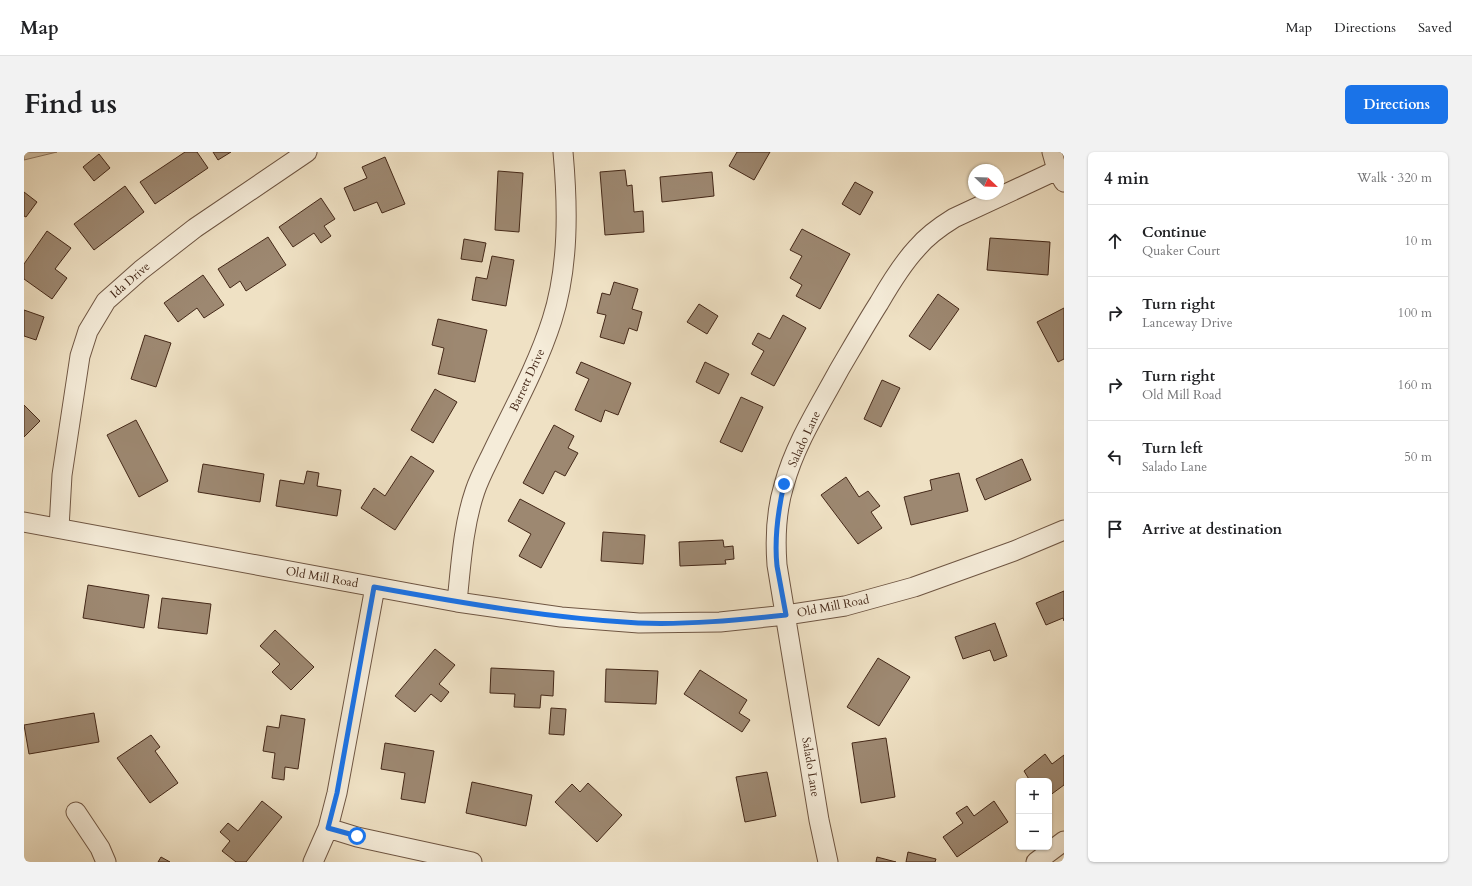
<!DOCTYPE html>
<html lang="en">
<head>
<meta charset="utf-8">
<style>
  :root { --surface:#fff; --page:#f2f2f2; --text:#202124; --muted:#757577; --line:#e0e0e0; --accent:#1a73e8 }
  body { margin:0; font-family:Cardo,serif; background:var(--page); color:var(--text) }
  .controls { position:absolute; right:12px; bottom:12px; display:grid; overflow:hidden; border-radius:6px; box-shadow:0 1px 3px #0004 }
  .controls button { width:36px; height:36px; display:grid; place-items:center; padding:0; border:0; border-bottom:1px solid var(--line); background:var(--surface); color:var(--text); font:20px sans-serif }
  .compass { position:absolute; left:944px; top:12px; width:36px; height:36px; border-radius:50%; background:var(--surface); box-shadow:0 1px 3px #0004; rotate:113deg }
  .stop { position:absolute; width:12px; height:12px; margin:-9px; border:3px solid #1a73e8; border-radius:50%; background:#fff }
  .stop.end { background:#1a73e8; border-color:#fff; box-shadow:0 1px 4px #0008 }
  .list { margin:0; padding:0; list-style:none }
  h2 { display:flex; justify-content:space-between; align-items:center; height:52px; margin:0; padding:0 16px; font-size:17px }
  h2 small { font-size:13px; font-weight:400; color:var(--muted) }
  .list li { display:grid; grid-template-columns:26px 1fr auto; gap:12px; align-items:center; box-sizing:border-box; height:72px; padding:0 16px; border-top:1px solid var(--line) }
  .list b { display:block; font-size:15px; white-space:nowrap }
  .list p { margin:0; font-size:13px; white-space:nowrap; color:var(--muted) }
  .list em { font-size:13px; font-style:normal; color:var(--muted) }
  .icon { flex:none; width:22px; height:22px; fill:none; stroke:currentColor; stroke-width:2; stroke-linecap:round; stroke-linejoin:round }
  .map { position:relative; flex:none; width:1040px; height:710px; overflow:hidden; border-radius:6px }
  header { display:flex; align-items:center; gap:24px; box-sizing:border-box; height:56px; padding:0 20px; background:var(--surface); border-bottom:1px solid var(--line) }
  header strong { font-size:19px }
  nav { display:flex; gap:22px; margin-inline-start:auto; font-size:14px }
  .intro { display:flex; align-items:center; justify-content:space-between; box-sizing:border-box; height:96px; padding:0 24px }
  h1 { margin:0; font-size:28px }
  .button { padding:10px 18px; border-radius:6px; background:var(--accent); color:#fff; font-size:14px; font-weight:700 }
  main { display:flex; gap:24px; padding:0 24px }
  aside { flex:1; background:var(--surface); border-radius:6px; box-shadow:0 1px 3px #0004 }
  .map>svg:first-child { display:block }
</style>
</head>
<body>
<header>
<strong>Map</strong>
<nav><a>Map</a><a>Directions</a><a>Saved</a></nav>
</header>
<div class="intro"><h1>Find us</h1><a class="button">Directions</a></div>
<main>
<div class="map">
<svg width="1040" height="710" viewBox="0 0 1040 710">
  <rect width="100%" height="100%" fill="#efe1c4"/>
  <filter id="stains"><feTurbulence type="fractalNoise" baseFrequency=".005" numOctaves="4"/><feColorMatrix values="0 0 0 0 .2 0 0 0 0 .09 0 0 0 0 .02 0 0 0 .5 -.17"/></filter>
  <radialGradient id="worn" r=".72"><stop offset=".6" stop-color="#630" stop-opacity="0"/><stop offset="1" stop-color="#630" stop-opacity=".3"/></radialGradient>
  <path fill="#d2c2a7" stroke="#8b7560" d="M0 0H33L0 8Z"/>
  <path fill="#9d8871" stroke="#442818" d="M161 0H173L184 16 131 52 116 30Z
    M189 0H207L194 8Z
    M713 0H746L730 28 705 14Z
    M75 2 86 16 70 29 59 15Z
    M361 5 381 52 358 61 353 50 330 59 320 36 343 26 338 15Z
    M601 18 603 34 608 33 610 60 619 59 620 80 581 83 576 20Z
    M474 19 499 21 495 80 471 78Z
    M688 20 690 44 638 50 636 25Z
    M831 30 849 40 836 63 818 52Z
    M101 34 120 60 70 98 50 72Z
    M0 40 13 50 2 65 0 64Z
    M297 46 311 67 300 74 307 84 297 91 290 81 269 95 255 75Z
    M778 77 826 102 796 157 772 144 778 133 766 126 778 104 766 98Z
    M23 79 47 96 31 117 43 126 28 147 0 127V112Z
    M244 85 262 113 222 139 216 129 206 136 194 117Z
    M966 86 1026 90 1024 123 963 118Z
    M440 87 462 91 458 110 437 107Z
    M468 104 490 108 482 154 448 148 452 125 463 127Z
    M179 123 200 153 180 166 173 156 154 170 140 151Z
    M590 130 614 137 608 157 618 160 613 179 605 176 600 192 576 185 582 163 573 161 578 141 586 143Z
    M914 142 935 157 906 198 885 184Z
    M675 152 694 164 683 182 663 170Z
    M1040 156V207L1034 210 1013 170Z
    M0 158 20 165 12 188 0 184Z
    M759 163 782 176 750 234 727 222 740 199 728 192 734 181 746 187Z
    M414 167 463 178 451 230 414 222 420 196 408 193Z
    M121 183 147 191 132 235 107 227Z
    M557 210 607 231 594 263 581 258 577 270 551 258 565 227 552 221Z
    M681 210 705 222 695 242 672 230Z
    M858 228 876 236 857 275 840 267Z
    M411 237 433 250 409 291 387 278Z
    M717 245 739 255 718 300 696 290Z
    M0 253 16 269 0 285Z
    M112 268 144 329 115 345 83 283Z
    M530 273 550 284 544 296 554 301 541 324 531 319 519 342 499 331Z
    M387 304 410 319 371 378 337 356 350 336 361 344Z
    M998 307 1007 328 961 348 952 327Z
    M179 312 240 322 236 350 174 340Z
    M283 319 295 321 293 334 317 338 313 364 252 354 256 328 280 332Z
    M935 321 944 359 887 373 880 345 908 338 906 328Z
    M822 325 835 345 844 339 856 354 847 360 858 376 834 392 797 343Z
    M496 347 541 371 517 416 495 404 507 382 484 369Z
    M579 380 621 383 619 412 577 409Z
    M699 388 700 395 709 394 710 407 701 408 702 412 656 414 655 390Z
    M64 433 125 443 120 476 59 466Z
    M1040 439V469L1039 466 1022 473 1012 451Z
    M138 446 187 452 183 482 134 476Z
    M971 471 983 504 970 509 966 498 939 507 931 485Z
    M251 478 290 515 267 538 248 520 256 512 236 494Z
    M411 497 431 513 415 532 425 540 417 550 407 542 391 560 371 544Z
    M854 506 886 525 855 574 823 555Z
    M467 516 530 519 529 544 517 543 516 556 490 555 491 542 466 541Z
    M582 517 634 519 632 552 581 550Z
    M676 518 723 548 715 561 726 568 718 580 660 542Z
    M527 556 542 557 540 583 525 582Z
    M70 561 75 590 5 602 0 573Z
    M257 563 281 567 274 617 261 615 260 628 248 626 251 601 239 599 243 574 255 576Z
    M127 583 136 595 131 599 154 631 126 651 93 606Z
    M862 586 871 645 837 651 828 591Z
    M361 591 410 599 401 651 377 647 381 621 357 617Z
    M1021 602 1028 612 1040 603V633L1025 644V629H1006L1000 619Z
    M743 620 752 664 721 670 712 625Z
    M448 630 508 643 502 674 442 661Z
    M564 631 598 663 573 690 531 650 548 632 556 640Z
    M238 649 258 665 222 710H212L198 699 206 689 196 680 204 671 214 679Z
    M970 649 984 670 933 705 919 685 939 671 932 661 943 654 950 664Z
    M884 700 912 707 911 710H882Z
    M137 705 146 710H134Z
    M853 705 872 710H852Z"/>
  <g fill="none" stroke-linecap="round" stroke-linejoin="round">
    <g stroke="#6f5643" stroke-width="21">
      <path id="minor" d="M1028 0 1033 18 1040 30
        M0 370 433 450 537 465 615 471 696 470 762 463 821 454 890 435 990 399 1040 378
        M35 376 38 323 56 204 64 179 82 149 117 118 171 76 283 0
        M433 450C437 413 439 374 451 339 456 324 464 310 471 295 491 254 514 212 528 168 545 115 544 55 539 0
        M52 660 76 696 82 710
        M304 676 333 685 448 710
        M289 710 304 676 313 641 351 435
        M804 710 795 668 753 413C751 386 752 359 760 333 771 292 795 255 815 218 828 196 841 173 855 151 866 132 878 112 893 96 903 84 917 74 930 66L1033 18
        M1012 710 1040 689"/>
    </g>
    <use href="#minor" stroke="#f5ecd9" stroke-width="19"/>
  </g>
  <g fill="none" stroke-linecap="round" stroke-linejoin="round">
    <path stroke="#1a73e8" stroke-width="5" d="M333 684 304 676 313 641 350 435C438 451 525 466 614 471 664 473 713 468 762 463 759 446 756 430 753 414 750 386 754 359 760 332"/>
  </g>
  <g text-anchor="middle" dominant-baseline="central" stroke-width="3" stroke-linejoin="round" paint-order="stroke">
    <g font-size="12" fill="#442818" stroke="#f5ecd9">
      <text transform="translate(106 128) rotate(-41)">Ida Drive</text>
      <text transform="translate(503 228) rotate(-65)">Barrett Drive</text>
      <text transform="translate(780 287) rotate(-65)">Salado Lane</text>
      <text transform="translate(298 425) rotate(10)">Old Mill Road</text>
      <text transform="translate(809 454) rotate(-11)">Old Mill Road</text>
      <text transform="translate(787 615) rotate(81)">Salado Lane</text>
    </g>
  </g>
  <rect width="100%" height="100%" filter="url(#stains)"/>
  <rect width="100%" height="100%" fill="url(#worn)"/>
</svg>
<div class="controls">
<button>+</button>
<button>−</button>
</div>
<svg class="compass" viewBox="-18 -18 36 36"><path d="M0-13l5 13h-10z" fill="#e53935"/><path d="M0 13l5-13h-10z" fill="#757577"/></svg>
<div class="stop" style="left:333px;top:684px"></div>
<div class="stop end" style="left:760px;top:332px"></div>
</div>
<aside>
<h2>4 min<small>Walk · 320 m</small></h2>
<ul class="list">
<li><svg class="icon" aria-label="ahead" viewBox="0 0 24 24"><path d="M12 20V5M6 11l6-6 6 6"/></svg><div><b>Continue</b><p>Quaker Court</p></div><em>10 m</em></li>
<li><svg class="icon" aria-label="right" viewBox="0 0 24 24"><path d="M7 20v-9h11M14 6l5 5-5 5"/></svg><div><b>Turn right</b><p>Lanceway Drive</p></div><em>100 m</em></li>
<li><svg class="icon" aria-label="right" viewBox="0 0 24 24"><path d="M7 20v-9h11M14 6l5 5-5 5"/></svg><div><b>Turn right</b><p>Old Mill Road</p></div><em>160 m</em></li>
<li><svg class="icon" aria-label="left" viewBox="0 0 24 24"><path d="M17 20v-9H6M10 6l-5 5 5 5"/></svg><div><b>Turn left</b><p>Salado Lane</p></div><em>50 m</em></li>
<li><svg class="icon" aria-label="arrive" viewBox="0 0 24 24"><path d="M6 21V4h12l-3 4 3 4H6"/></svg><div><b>Arrive at destination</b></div></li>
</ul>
</aside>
</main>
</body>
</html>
